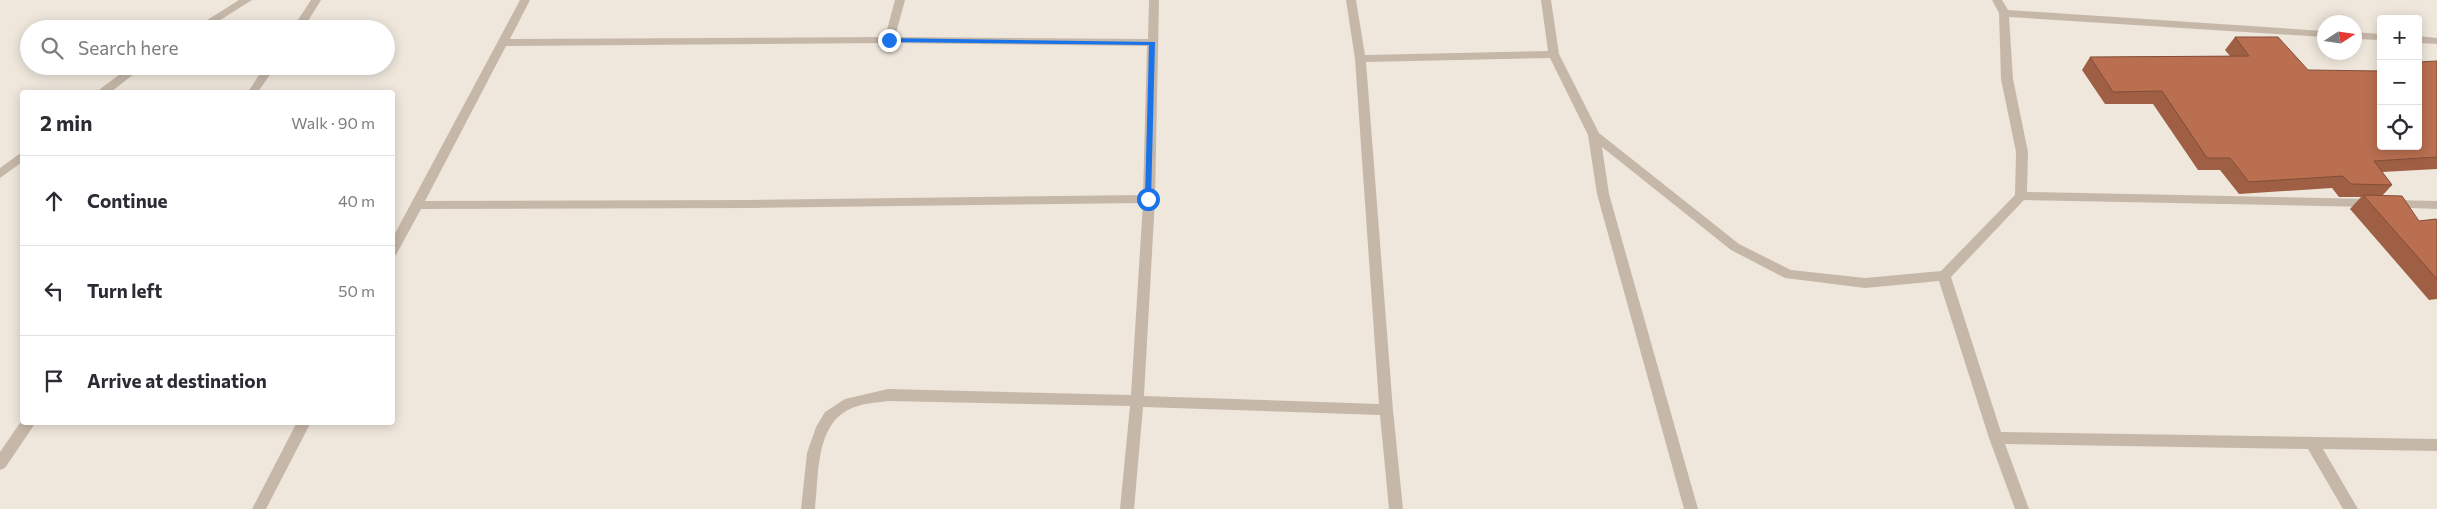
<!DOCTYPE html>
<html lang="en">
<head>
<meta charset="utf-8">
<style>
  :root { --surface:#fff; --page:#f7f7f7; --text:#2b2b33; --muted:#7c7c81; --line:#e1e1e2 }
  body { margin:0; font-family:Commissioner,sans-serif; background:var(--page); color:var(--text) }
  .controls { position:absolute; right:15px; top:15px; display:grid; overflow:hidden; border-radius:5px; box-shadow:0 2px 12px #0003 }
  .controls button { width:45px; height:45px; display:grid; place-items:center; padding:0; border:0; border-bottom:1px solid var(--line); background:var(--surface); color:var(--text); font:25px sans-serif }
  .compass { position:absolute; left:2317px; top:15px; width:45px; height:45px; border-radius:50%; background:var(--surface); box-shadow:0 2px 12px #0003; rotate:78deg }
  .stop { position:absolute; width:15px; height:15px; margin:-11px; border:4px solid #1a73e8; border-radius:50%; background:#fff }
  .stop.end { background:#1a73e8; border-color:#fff; box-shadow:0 1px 5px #0008 }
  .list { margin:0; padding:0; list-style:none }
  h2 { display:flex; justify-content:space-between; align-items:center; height:65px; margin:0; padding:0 20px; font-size:21px }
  h2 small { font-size:16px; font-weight:400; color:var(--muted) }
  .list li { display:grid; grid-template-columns:32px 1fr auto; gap:15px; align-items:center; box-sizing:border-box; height:90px; padding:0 20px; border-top:1px solid var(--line) }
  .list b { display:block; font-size:19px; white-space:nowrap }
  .list em { font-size:16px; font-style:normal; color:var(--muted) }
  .icon { flex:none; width:28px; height:28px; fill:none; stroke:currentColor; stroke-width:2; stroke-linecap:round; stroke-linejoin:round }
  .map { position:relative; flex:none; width:2437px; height:509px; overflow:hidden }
  .search { position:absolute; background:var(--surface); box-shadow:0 2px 12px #0003; left:20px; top:20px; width:375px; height:55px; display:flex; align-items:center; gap:12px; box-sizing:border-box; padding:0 18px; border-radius:28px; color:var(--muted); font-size:19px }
  .panel { position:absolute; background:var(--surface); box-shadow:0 2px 12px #0003; left:20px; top:90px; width:375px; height:335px; border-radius:5px }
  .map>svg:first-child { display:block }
</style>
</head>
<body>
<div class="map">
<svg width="2437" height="509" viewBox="0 0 2437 509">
  <rect width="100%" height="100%" fill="#efe7dc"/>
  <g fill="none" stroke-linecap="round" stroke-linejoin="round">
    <path fill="#c6b8a9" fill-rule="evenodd" d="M239 0H252L206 29H193Z
      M311 0H321L303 29H292Z
      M520 0H530L510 39 885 37 895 0H905L895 37 1148 39 1149 0H1159L1155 199 1144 396 1379 404 1355 59 1346 0H1356L1365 55 1548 51 1541 0H1551L1559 54 1599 133 1739 244 1791 270 1865 278 1941 271 2015 195 2016 152 2001 79 1999 13 1992 0H2002L2008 10 2324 31V37L2009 17 2013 79 2028 152 2027 192 2371 199 2377 203 2371 207 2024 200 1951 277 2001 432 2437 439V451L2323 449 2358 509H2343L2308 449 2005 444 2029 509H2015L1989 438 1939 281 1865 288 1785 278 1731 250 1602 147 1609 194 1698 509H1684L1597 194 1588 135 1550 58 1366 62 1393 410 1403 509H1389L1380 415 1143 407 1134 509H1120L1130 406 888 401C876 403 862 403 850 409 815 425 819 476 815 509H801L807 453 816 427 825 412 845 399 888 389 1131 395 1143 203 752 208 421 209 396 255 392 257V239ZM889 43 1147 46 1143 195 752 200 425 201 506 46Z
      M2354 32 2381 34V40L2354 39Z
      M2418 36 2437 38V44L2418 43Z
      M131 66H144L111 92H99L100 89Z
      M265 66H276L258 92H248Z
      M22 152V162L0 178V168Z
      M2391 200 2437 201V209L2387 207 2385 204 2387 201Z
      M22 420V422H36L5 468 0 470V452Z
      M297 422H311L266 509H252Z"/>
  </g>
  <path fill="#9f5f45" d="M2235 37 2308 70 2381 146 2437 61V169L2382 172 2392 185 2382 196 2419 221 2437 220V299L2429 300 2350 209 2361 197H2339L2332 188 2239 194 2220 170H2198L2153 104H2105L2082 70 2090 57 2230 56 2225 50Z"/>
  <path fill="#b96f50" stroke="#824e38" d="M2235 37H2278L2308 70 2381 71V146H2418V72H2419L2418 71V62L2437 61V157L2374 161 2392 185 2351 184 2343 176 2249 182 2230 158H2207L2162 91 2113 92 2090 57 2249 56Z
    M2363 195 2402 196 2419 221 2436 219 2437 220V279Z"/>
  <path fill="#1a73e8" d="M886 38 1155 42 1151 201 1145 199 1149 45 889 42 885 40Z"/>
</svg>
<div class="controls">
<button>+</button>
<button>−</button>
<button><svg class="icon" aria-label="locate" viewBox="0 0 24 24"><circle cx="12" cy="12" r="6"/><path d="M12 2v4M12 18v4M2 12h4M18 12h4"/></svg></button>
</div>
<svg class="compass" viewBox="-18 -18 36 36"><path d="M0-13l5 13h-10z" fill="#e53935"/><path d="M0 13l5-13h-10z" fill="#7c7c81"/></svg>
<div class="stop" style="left:1148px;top:199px"></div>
<div class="stop end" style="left:889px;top:40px"></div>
<div class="search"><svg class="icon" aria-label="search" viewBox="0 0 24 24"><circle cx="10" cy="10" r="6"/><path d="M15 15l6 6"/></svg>Search here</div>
<section class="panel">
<h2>2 min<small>Walk · 90 m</small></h2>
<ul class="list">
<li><svg class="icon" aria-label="ahead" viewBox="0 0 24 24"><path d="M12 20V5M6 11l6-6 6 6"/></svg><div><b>Continue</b></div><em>40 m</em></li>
<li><svg class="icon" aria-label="left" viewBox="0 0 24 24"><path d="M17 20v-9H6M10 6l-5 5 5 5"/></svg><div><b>Turn left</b></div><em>50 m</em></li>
<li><svg class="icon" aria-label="arrive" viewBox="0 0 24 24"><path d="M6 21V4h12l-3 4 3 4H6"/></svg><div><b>Arrive at destination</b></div></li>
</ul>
</section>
</div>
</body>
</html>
